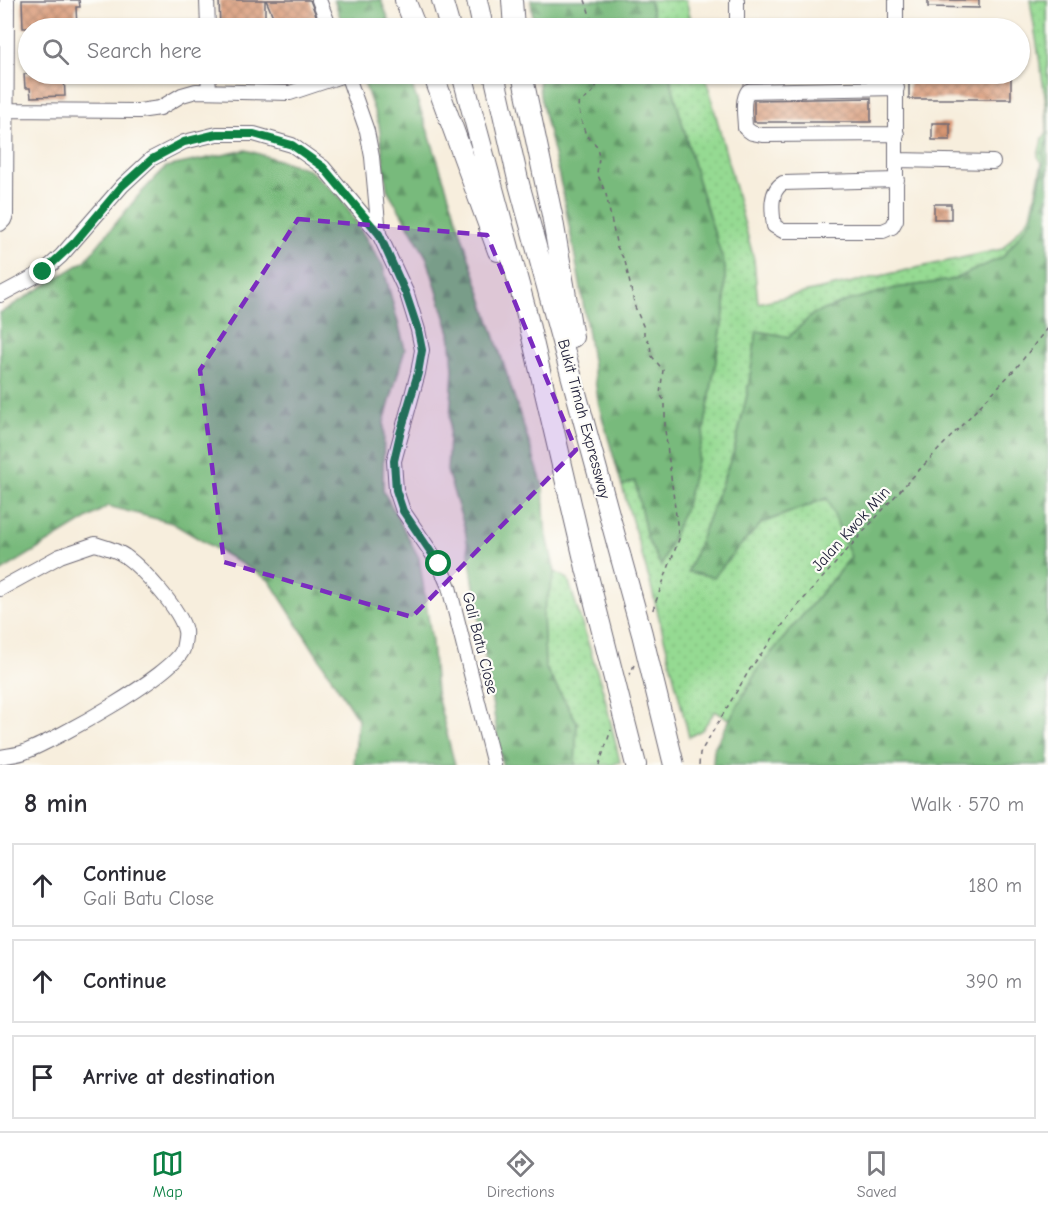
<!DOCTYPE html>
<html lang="en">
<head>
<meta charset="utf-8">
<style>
  :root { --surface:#fff; --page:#f7f7f7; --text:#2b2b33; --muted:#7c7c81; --line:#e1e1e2; --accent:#0b8043 }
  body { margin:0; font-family:"Comic Neue",sans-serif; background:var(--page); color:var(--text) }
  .stop { position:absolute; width:18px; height:18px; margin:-14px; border:4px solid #0b8043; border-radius:50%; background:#fff }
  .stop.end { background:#0b8043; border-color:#fff; box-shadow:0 2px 6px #0008 }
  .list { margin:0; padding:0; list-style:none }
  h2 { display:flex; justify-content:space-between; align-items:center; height:78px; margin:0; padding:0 24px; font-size:26px }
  h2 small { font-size:20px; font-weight:400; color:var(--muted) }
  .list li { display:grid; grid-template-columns:39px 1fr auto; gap:18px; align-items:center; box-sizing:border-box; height:84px; margin:0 12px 12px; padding:0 12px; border:2px solid var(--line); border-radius:0px }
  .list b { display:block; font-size:22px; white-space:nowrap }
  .list p { margin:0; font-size:20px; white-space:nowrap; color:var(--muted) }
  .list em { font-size:20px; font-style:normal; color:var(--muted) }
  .icon { flex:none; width:33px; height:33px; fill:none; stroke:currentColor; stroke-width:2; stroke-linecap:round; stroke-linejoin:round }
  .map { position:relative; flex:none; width:1048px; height:765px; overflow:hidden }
  .search { position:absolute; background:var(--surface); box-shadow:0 2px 4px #0004; left:18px; right:18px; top:18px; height:66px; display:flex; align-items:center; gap:15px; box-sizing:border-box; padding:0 21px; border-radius:33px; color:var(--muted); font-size:22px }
  .sheet { height:366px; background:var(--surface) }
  nav { display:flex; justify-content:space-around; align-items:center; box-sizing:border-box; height:84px; border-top:2px solid var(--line); background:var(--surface); font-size:16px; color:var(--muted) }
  nav a { display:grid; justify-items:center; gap:3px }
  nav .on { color:var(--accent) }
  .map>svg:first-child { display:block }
</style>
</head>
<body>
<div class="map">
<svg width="1048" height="765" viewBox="0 0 1048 765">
  <defs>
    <pattern id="grass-dots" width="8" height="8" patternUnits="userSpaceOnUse" patternTransform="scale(1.5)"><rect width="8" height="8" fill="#95da92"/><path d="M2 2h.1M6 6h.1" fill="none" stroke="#80bb7f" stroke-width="1.8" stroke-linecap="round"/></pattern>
    <pattern id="forest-firs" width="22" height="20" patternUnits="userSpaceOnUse" patternTransform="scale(1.5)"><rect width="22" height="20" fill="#78ba7c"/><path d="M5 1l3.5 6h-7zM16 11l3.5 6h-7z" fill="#629767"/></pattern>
    <pattern id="building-cross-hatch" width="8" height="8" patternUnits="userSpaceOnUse" patternTransform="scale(1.5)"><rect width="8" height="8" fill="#d89774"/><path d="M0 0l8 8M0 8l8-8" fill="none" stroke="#af7b60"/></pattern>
  </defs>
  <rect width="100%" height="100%" fill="#fdfcf7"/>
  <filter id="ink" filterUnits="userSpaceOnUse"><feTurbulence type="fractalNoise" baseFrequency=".0167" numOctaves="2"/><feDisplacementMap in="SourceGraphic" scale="12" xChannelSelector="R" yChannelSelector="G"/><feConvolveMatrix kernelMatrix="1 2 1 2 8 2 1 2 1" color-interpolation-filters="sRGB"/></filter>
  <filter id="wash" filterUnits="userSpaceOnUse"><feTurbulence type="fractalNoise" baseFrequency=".008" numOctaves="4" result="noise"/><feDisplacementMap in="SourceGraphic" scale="24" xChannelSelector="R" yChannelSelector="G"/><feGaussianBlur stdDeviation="1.35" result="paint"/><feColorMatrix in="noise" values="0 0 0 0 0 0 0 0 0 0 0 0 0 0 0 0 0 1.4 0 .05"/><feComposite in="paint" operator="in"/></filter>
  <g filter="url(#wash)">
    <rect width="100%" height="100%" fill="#f7eedd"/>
    <path fill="url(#grass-dots)" stroke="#5c7e66" stroke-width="1.5" d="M649 0H686L693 28H657Z
      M1030 0H1047L1048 137 1043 153 1044 161 1033 218 1003 257 952 280 896 288 813 314 789 337 757 331 747 395 734 451 688 572 714 577 736 550 762 523 828 498 851 557 758 669 730 720 715 711 702 730 689 737 651 586 622 486 635 480 647 538 661 566 686 505 703 436 725 308V267L698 181 669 74H705L754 260 758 303 1002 249 1031 216 1042 163 1038 156 1042 140 1047 132 1046 102Z
      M555 572 568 579 604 694 620 762 611 765H575L577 722 545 667 543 612Z"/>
    <path fill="url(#forest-firs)" stroke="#4d6e5c" stroke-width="1.5" d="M334 0H381L392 28H344Z
      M531 0H649L657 28H534Z
      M361 74H408L432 143 543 486 545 527 555 572 543 612 545 667 577 722 575 765H502L465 529 447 471 453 369 450 333 427 258 387 189 379 125Z
      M538 74H669L698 181 725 267V308L703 436 686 505 661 566 647 538 635 481 622 486 599 406 580 283 562 189 540 96Z
      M1048 137V765H713L714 748 758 669 851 557 827 498 762 523 736 550 714 577 688 572 734 451 747 395 757 331 789 337 813 314 847 301 896 288 952 280 1003 257 1033 218 1044 161 1043 153Z
      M246 150 308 169 341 198 383 266 405 349 384 422 383 490 419 558 432 642 436 692 455 765H354L358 719 269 580 172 523 108 506 0 572V313L85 261 139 195 166 167Z"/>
    <g id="blocks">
      <path fill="url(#building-cross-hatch)" d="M22 0H79L80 7H76L77 28H23Z
        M219 0H265V28H220Z
        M266 0H310L321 28H278Z
        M928 0H979V8L928 7Z
        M24 74H64L65 96 31 97 30 88H25Z
        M1001 74H1011V99H909V79H1001Z
        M871 98V122H754V100Z
        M932 123H950V140H932Z
        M934 204H951V219H934Z"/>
    </g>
  </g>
  <g filter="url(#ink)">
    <use href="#blocks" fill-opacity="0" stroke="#6d6974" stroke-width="1.5"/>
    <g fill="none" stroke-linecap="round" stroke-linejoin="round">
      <g stroke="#6d6974" stroke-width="16">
        <path id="minor" d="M207 0 208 28
          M319 0 330 28
          M737 0V28
          M896 28V0
          M208 74 209 90
          M347 74 367 131 372 157 379 234
          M896 74V220L892 227 883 231H783L774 226C772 211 769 191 783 183L897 180
          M897 88 748 91C741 101 745 117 745 128L752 133 762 135 897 134
          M0 110 139 111 160 108 182 95 196 91 290 93 347 74
          M897 160 993 162
          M0 224 4 220 6 215 7 0
          M0 295 43 272 61 256 122 186 151 159 184 142 217 134H254L292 145 323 167 379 234 407 294 418 330 422 350 418 373 394 461 396 490 403 511 439 564 449 587 494 765
          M0 589 60 556 95 544C105 547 117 550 125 556 142 568 181 610 185 631 186 635 184 644 183 649 175 674 55 740 27 751 19 755 9 755 0 757"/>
      </g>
      <g stroke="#6d6974" stroke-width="22">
        <path id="highway" d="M405 0 416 28
          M442 0 450 28
          M477 0 483 28
          M512 0 514 28
          M433 74 498 251
          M462 74 525 307 586 568
          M494 74 519 184 621 558
          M522 74 552 215 573 337
          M623 714 636 765"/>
      </g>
      <path stroke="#6d6974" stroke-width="1.5" stroke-dasharray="4.5 4.5" stroke-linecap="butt" d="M585 0 594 28
        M598 74C599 89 590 96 578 104L581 120 586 135 597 146 599 158 597 173 606 194 617 247 625 261 635 307 644 328V335L650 343 651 355 663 370 660 394 665 402V430L679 539 652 612
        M629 677 634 665
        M599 765 611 730
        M699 765 700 753 750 669 793 611 905 485 1017 367 1048 327"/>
      <use href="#minor" stroke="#fff" stroke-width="14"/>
      <use href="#highway" stroke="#fff" stroke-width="20"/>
      <g stroke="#6d6974" stroke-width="22" stroke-linecap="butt">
        <path id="highway-bridge" d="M621 558 642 634 674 765
          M586 568 623 714"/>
      </g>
      <use href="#highway-bridge" stroke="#fff" stroke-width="20"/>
    </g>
  </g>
  <g fill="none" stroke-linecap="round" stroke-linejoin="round" filter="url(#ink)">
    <path stroke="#0b8043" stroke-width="8" d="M43 272 75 242 122 186 152 159 184 142 217 134H254L292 145 323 167 379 234 406 294 418 330 422 350 418 373 400 434 394 461 396 490 403 511 439 564"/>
  </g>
  <path fill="#7b2cbf" fill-opacity="0.2" stroke="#7b2cbf" stroke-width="4.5" stroke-dasharray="12 8" stroke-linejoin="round" d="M298 219 487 235 576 450 412 617 224 562 200 370Z"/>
  <g text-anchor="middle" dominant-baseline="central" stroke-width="4.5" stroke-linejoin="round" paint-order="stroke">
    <g font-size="16" fill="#22223b" stroke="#fdfcf7">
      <text transform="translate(584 419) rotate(75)">Bukit Timah Expressway</text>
      <text transform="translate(851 529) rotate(-48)">Jalan Kwok Min</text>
      <text transform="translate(480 643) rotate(76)">Gali Batu Close</text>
    </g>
  </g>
</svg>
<div class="stop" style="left:439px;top:564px"></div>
<div class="stop end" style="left:43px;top:272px"></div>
<div class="search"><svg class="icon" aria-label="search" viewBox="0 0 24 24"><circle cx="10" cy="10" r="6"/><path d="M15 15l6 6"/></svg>Search here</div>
</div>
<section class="sheet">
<h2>8 min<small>Walk · 570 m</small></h2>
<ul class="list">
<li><svg class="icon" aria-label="ahead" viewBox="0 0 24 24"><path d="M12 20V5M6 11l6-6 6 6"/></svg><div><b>Continue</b><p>Gali Batu Close</p></div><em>180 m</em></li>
<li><svg class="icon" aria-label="ahead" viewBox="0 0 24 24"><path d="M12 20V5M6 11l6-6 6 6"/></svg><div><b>Continue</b></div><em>390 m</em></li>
<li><svg class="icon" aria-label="arrive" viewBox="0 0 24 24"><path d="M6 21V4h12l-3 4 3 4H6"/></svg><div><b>Arrive at destination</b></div></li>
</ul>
</section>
<nav>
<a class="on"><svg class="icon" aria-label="map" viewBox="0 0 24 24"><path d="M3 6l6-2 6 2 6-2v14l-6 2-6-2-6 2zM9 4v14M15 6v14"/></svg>Map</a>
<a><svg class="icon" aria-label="directions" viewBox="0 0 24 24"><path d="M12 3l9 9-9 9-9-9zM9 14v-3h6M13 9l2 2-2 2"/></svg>Directions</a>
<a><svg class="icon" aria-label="saved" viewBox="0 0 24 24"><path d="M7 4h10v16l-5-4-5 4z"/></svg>Saved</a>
</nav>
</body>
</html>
